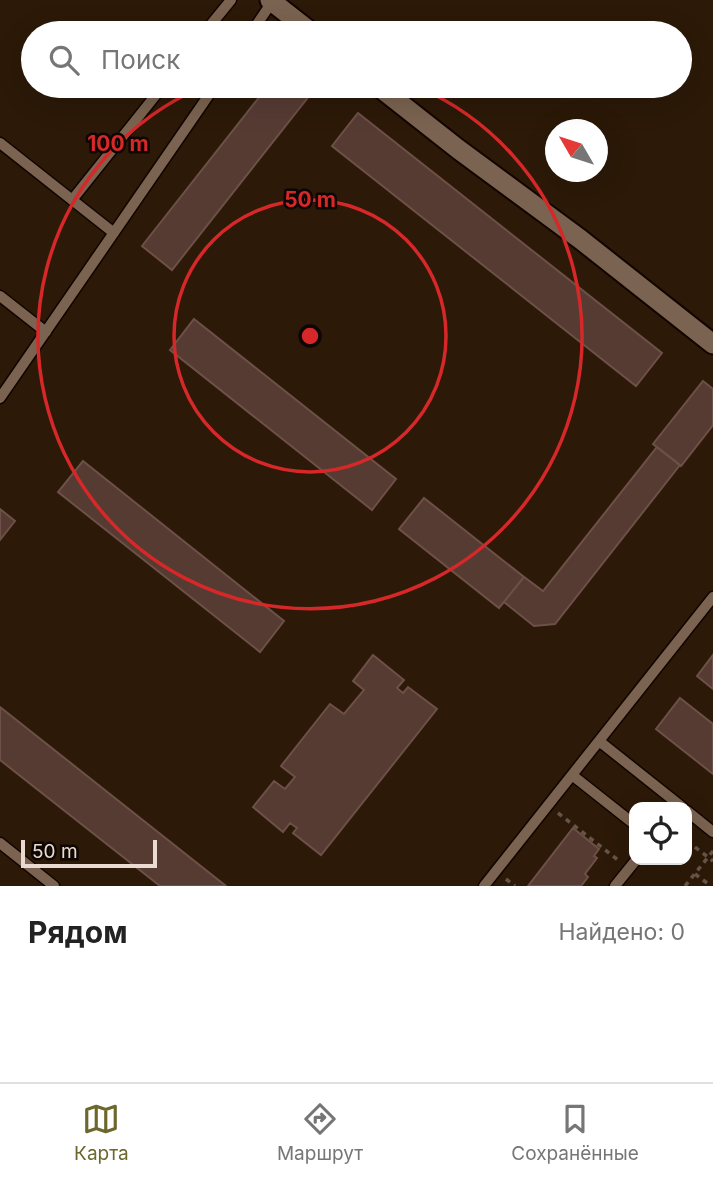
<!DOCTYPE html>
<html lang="ru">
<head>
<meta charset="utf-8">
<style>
  :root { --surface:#fff; --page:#f2f2f2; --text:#222; --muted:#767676; --line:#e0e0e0; --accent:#6c672d }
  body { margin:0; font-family:Inter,sans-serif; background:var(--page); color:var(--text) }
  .controls { position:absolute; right:21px; bottom:21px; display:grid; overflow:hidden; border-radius:14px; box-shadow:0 7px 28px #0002 }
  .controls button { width:63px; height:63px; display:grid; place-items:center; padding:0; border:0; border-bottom:2px solid var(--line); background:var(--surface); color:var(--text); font:35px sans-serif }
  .compass { position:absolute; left:545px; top:119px; width:63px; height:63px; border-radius:50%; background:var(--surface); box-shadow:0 7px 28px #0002; rotate:309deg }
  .scale { position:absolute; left:21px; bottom:18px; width:136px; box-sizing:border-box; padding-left:7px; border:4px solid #e9dbd1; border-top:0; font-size:19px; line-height:24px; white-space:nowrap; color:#e9dbd1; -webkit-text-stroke:5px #0e0602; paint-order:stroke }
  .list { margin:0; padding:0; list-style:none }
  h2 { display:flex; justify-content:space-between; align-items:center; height:91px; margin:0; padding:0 28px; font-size:30px }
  h2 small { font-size:23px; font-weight:400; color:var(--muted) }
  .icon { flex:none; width:38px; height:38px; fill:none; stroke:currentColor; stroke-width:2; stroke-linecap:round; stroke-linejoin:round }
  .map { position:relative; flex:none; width:713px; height:886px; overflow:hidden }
  .search { position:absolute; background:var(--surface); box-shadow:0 7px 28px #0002; left:21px; right:21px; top:21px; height:77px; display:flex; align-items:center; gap:18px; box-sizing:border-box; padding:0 24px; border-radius:38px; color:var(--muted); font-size:26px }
  .sheet { height:196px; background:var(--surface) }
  nav { display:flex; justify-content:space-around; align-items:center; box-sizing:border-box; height:98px; border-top:2px solid var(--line); background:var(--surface); font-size:19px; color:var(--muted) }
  nav a { display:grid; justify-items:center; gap:4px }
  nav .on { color:var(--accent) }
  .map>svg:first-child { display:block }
</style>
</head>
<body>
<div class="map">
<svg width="713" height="886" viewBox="0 0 713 886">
  <rect width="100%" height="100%" fill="#2c1908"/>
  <path fill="#563b33" stroke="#6d5048" stroke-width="2" d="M268 86H317L172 270 142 246Z
    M358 113 662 353 636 386 332 146Z
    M194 319 396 479 372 510 170 350Z
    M703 381 713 389V425L681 466 653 444Z
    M657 447 680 465 555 624 534 626 504 602 524 577 543 591Z
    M83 461 284 621 260 652 58 492Z
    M424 498 524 577 499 608 399 529Z
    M0 509 15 521 0 540Z
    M373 655 404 680 397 688 403 693 408 687 437 709 321 855 293 833 297 828 290 823 283 832 253 807 274 781 285 789 295 777 281 766 330 704 344 714 364 690 353 681Z
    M713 655V689L697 676Z
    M680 698 713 724V774L656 729Z
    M0 707 226 886H160L0 760Z
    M573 828 599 849 594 856 597 858 585 874 588 877 581 886H528Z"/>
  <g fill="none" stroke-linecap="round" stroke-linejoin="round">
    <g stroke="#130400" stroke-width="13">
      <path id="lane" d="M204 33 231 0
        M251 33 272 2
        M0 143 114 233
        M72 200 163 86
        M0 296 46 332
        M0 398 215 86
        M599 741 682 807
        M572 775 634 824
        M687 811 713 832
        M0 843 54 886
        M484 886 713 597
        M615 886 636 860"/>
    </g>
    <g stroke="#130400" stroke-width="23">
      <path id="street" d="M270 0 312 33
        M378 86 458 149 580 239 713 344"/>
    </g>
    <path stroke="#665546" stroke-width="3.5" stroke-dasharray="5 5" stroke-linecap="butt" d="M558 813 618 860
      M687 841 713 861
      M695 874 711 886
      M506 879 515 886
      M685 886 713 851"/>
    <use href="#lane" stroke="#7a6350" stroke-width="10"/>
    <use href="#street" stroke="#7a6350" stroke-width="19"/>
  </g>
  <g fill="none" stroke="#d62828" stroke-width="3.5">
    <circle cx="310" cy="336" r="136"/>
    <path d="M418 87A272 272 0 1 1 202 87"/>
  </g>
  <circle cx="310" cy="336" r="10" fill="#d62828" stroke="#0e0602" stroke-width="3.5"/>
  <g font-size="21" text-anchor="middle" font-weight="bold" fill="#d62828" stroke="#0e0602" stroke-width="5" stroke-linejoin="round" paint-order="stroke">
    <text x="118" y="151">100 m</text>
    <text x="310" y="207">50 m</text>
  </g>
</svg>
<div class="controls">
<button><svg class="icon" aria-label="locate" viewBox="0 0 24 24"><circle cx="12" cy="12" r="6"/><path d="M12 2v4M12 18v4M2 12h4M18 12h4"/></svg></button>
</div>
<svg class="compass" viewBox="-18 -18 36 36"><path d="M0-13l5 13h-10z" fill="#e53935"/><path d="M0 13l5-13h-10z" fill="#767676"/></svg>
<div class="scale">50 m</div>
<div class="search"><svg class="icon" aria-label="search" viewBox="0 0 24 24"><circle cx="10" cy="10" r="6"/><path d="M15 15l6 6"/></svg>Поиск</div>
</div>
<section class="sheet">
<h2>Рядом<small>Найдено: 0</small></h2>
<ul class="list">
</ul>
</section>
<nav>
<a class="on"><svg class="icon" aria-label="map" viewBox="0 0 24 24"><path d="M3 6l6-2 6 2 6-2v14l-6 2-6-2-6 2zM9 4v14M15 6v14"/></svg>Карта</a>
<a><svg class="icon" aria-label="directions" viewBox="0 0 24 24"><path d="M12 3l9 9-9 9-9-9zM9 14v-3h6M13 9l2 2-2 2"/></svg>Маршрут</a>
<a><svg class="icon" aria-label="saved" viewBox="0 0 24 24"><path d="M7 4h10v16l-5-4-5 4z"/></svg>Сохранённые</a>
</nav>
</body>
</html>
